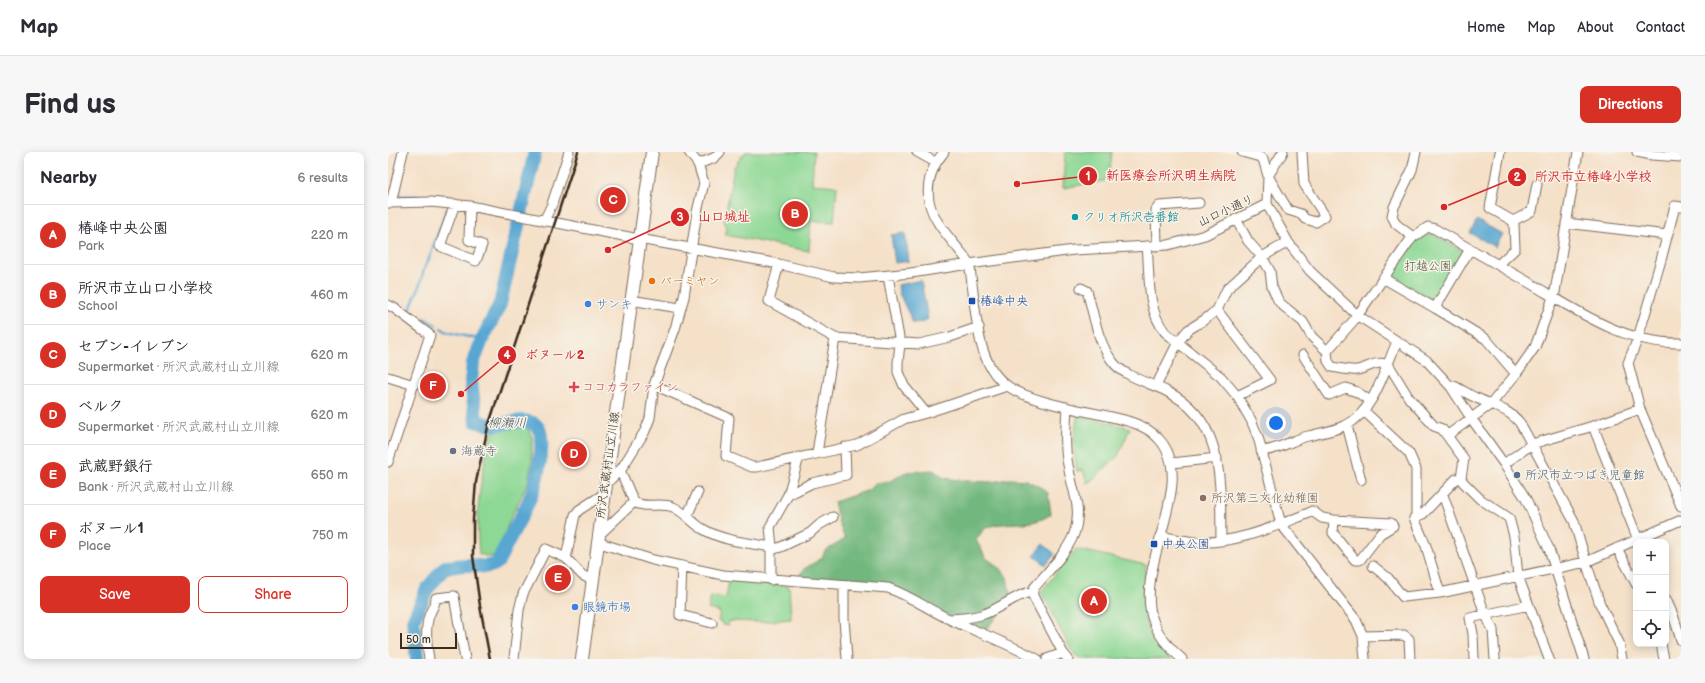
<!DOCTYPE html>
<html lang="en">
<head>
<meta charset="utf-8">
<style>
  :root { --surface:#fff; --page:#f7f7f7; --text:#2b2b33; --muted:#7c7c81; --line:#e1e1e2; --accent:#d93025 }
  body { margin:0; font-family:"Balsamiq Sans","Klee One",sans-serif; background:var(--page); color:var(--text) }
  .controls { position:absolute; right:12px; bottom:12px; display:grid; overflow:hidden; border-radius:8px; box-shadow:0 2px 10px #0003 }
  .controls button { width:36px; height:36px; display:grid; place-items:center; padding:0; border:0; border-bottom:1px solid var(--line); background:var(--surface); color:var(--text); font:20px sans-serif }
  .scale { position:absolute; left:12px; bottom:10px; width:57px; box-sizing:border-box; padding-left:4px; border:2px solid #3b2a1e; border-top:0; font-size:11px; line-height:14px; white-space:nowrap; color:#3b2a1e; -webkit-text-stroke:3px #f7f3e8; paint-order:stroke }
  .you { position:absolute; left:888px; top:271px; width:14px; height:14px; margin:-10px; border:3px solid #fff; border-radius:50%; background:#1a73e8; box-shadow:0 0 0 6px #1a73e833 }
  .badge { display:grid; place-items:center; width:26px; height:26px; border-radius:50%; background:var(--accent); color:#fff; font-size:13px; font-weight:700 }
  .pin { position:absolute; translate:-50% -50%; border:2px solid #fff; box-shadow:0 1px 4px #0006 }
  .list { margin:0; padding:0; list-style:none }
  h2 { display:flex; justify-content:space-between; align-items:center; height:52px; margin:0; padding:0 16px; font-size:17px }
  h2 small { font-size:13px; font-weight:400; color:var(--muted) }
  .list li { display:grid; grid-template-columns:26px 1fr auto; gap:12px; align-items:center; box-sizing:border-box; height:60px; padding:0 16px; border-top:1px solid var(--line) }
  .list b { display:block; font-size:15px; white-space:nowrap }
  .list p { margin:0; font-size:13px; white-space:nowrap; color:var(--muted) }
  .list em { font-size:13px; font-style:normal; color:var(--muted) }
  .actions { display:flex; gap:8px; padding:12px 16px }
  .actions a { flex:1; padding:9px 0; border:1px solid var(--accent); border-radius:8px; text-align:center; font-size:14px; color:var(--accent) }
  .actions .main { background:var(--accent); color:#fff }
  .icon { flex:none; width:22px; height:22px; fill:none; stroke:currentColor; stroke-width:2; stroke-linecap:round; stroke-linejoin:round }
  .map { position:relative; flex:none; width:1293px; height:507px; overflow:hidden; border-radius:8px }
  header { display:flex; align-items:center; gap:24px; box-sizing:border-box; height:56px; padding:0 20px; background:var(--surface); border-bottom:1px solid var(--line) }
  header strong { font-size:19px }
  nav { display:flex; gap:22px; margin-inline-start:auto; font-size:14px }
  .intro { display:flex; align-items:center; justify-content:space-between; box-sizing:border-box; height:96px; padding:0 24px }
  h1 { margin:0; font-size:28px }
  .button { padding:10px 18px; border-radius:8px; background:var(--accent); color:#fff; font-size:14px; font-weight:700 }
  main { display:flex; gap:24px; padding:0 24px }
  aside { flex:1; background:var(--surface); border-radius:8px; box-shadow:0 2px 10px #0003 }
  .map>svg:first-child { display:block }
</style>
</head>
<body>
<header>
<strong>Map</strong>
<nav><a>Home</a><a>Map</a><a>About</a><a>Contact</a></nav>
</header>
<div class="intro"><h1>Find us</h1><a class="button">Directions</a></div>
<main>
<aside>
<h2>Nearby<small>6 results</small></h2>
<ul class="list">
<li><span class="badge">A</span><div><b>椿峰中央公園</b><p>Park</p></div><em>220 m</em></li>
<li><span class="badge">B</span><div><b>所沢市立山口小学校</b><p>School</p></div><em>460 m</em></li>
<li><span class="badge">C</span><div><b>セブン-イレブン</b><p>Supermarket · 所沢武蔵村山立川線</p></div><em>620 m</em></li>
<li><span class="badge">D</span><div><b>ベルク</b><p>Supermarket · 所沢武蔵村山立川線</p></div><em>620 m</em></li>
<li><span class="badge">E</span><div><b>武蔵野銀行</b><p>Bank · 所沢武蔵村山立川線</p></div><em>650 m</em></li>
<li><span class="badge">F</span><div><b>ボヌール1</b><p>Place</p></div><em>750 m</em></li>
</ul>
<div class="actions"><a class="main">Save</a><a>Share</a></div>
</aside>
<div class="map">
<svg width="1293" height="507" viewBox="0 0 1293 507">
  <rect width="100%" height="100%" fill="#f7f3e8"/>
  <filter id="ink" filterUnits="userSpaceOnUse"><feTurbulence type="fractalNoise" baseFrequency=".025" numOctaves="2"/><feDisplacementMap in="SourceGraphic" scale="8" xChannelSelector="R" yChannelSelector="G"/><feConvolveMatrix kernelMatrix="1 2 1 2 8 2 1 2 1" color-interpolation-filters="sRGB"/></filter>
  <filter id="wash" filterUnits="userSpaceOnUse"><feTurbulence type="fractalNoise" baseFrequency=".012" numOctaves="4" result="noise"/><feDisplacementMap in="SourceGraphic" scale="16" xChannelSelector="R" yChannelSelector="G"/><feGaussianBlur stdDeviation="0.9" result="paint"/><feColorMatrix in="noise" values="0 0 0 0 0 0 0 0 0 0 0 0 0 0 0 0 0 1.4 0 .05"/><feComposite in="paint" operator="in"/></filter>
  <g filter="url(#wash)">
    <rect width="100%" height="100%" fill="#f5e0c8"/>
    <path fill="#8dd894" stroke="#648159" d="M357 0H426L424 32 449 34 446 70 423 69 421 99 337 83 339 76 336 69 346 15Z
      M677 0H724L721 28 675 36Z
      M1038 82H1044L1075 99 1076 103 1047 150 1004 126 1003 124 1024 93Z
      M690 263 742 276 730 304 704 328 699 331 695 318 689 319C685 299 685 282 690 263Z
      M131 274 140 275 144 285V310L140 330 121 370 111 398 105 404 101 405 91 402C88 368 90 343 97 309 100 298 101 287 107 276Z
      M688 397 758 413C753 450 750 482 784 507H691L683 498 653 440Z
      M341 428 401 434 403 467 371 470 341 469 340 474 334 473V470L330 469 332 460 320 457 323 444 338 446Z"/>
    <path fill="#72b87e" stroke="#56714e" d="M545 318 556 326 579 329 604 330 621 327 638 328 652 335 660 341 663 362C643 377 617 367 598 376 594 378 591 385 588 388L598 406 612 416 619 425 622 441 615 457 599 476 588 479 497 430 444 428 407 429 416 417 434 406 437 399 457 387 451 372 446 350 481 338 487 331 502 329 519 320Z"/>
    <path fill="#59a7d3" stroke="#4a6878" d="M1089 68 1114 82 1107 95 1082 81Z
      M517 81 521 109 507 111 503 83Z
      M533 128 540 167 536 170 525 171 511 141 510 133Z
      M655 392 667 402 658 413 646 404Z"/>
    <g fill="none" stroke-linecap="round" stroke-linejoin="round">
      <path stroke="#59a7d3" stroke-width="2.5" d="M12 32 10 41 13 44H59L60 46
        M48 173 38 167 26 166 21 162C23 153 26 147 30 138 34 128 34 118 40 109L59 57
        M53 176 59 180 94 188"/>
      <path stroke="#59a7d3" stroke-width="14" d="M29 507 25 469 39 437 57 415C64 415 72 413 79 413 91 413 100 418 110 410 120 386 135 365 144 341 149 328 160 282 148 273 139 265 117 272 106 273 101 273 94 271 88 269L83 229 85 211 94 188 112 152 147 0"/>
    </g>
  </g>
  <g filter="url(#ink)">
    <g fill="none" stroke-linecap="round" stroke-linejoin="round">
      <g stroke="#7c6a5a" stroke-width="11">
        <path id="minor" d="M529 0 547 10
          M556 0C544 14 538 30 541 49 545 69 560 84 572 99 575 103 580 108 581 113 583 119 583 126 584 132 589 167 589 214 621 235 644 250 692 258 719 264 737 268 757 272 770 286 813 330 743 414 766 471 772 486 782 497 794 507
          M854 0 872 5 875 7 880 24 900 58 913 62 917 67 928 70 937 64 916 32 914 0
          M895 0 880 24 879 52 900 90 922 119 969 163 1038 208 1063 235 1083 266 1116 312 1138 347 1161 397 1196 507
          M1249 0 1264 3 1293 5
          M310 12 326 6 332 0
          M0 51 43 50 82 54 251 87 386 111 446 125 471 126 523 121 581 112 686 98 780 93 817 83 879 52
          M3 51 15 0
          M67 52 52 94 88 109 94 93 81 88 82 54
          M1293 55 1287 54 1273 108 1250 186 1240 211 1252 257 1293 354
          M848 67 860 89 874 105 882 119 884 135 890 148 893 152 915 170 924 185 939 199 940 209 944 215C951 216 962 219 969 218 981 216 991 206 1002 215L1021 246 1046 274 1054 277 1076 307 1073 326 1075 330 1092 347 1121 366 1126 384 1130 424 1161 507
          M156 69 164 52 181 0
          M1125 69 1144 59 1149 32
          M1178 71 1279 83
          M1025 85 1008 72 1004 64 1006 55 1024 18 1028 0
          M759 94C762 122 758 157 777 180L833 225 849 244 863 268 870 285 893 372 968 468 975 484 977 507
          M769 94 768 58 771 54 811 51
          M391 112 381 149 447 186 531 192 562 185 591 175
          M1110 113 1127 97 1126 73 1125 69 1102 56 1112 0
          M500 124 512 191 510 211V220L516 234 538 261 619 234
          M995 126 1047 156 1082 97
          M693 136 699 139C706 162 709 190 725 210 735 224 762 231 778 239 838 268 832 332 833 389
          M242 148 292 156
          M0 153 6 156 42 183 0 310
          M1047 156 1098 187 1128 222
          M829 158 882 228 849 244
          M939 199 967 167 1020 91 1025 85 1040 75 1047 77C1078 95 1109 112 1140 130 1188 158 1235 192 1293 191
          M915 203 941 243 958 236 969 240 982 249
          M0 225 26 233
          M266 233 341 266 338 304 364 315H369L469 293 516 267 538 261
          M768 234 790 190 800 178 816 168 829 158 839 137 874 105 900 90
          M1063 235 1066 234C1075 238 1082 244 1091 247 1106 254 1122 258 1132 271L1186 369 1198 410 1212 452 1231 491 1234 507
          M679 255C678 274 676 294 680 313 684 338 695 356 686 382 678 402 660 419 646 436L644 442 675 501 680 507
          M976 259 1021 301 1028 317V365
          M959 273 973 328
          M1205 274 1251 390
          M1060 283 1103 252 1128 222 1147 195 1167 140 1190 0
          M873 299C892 298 903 288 920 284 933 281 946 279 958 273 986 260 997 216 1009 190
          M429 301 447 186
          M784 311 829 306
          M1116 312 1144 292 1205 274 1252 257
          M232 318 246 350C257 357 272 350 285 355 297 360 304 371 315 377 334 389 362 391 384 395L383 398 393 395 422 381 431 373 445 365
          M218 332 234 316 257 279 262 266 266 233 287 177 296 145 309 60 316 31 310 12 301 0
          M400 343 411 305
          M1055 343 1096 459 1105 478 1107 507
          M299 364 310 340
          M210 384 246 350
          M772 384C784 386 797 389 809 390 848 392 885 375 921 361L924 359 934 366 946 368 945 381 967 408H972L992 382 1005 374 1003 371 946 368
          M209 390 265 408 335 423 500 436C523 444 541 458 563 468 592 481 621 492 649 507
          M384 395 382 375 400 343 424 331 458 323 457 295
          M1229 396 1248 432
          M178 406 187 363 191 358 216 342
          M294 414 292 463 324 471
          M985 414 1000 426 1015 445 1052 441 1198 410 1293 368
          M383 428V398
          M456 433V467L459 507
          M1052 441 1038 394 1026 366 1035 362 1068 327 1073 326
          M1278 447 1285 463 1293 488
          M562 467C573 466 586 466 596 462 609 458 634 439 645 440
          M975 484 1016 483 1021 487 1022 507
          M1273 492 1276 507
          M41 507C39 495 37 476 41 464 43 458 47 453 48 446L66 444 77 507
          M126 507 131 458 135 442 158 397 178 406 194 423 204 428
          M659 507 675 501
          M1086 507 1085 482 1082 466 1141 453"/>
      </g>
      <g stroke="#7c6a5a" stroke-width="14">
        <path id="major" d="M194 507 264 0"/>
      </g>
      <use href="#minor" stroke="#fff" stroke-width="9"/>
      <use href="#major" stroke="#fff" stroke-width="12"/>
      <path stroke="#3b2a1e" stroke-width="2.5" d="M102 507 92 454 85 404V367L88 330 100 275 190 0"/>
    </g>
  </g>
  <circle fill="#0f9aa8" stroke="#f7f3e8" stroke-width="1.5" cx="687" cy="65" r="4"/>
  <circle fill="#e8710a" stroke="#f7f3e8" stroke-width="1.5" cx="264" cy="129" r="4"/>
  <g fill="#1a4fb4" stroke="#f7f3e8" stroke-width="1.5">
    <rect x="580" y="145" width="8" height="8" rx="2"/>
    <rect x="762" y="388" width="8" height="8" rx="2"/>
  </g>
  <g fill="#3f7fe0" stroke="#f7f3e8" stroke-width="1.5">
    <circle cx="200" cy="152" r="4"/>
    <circle cx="187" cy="455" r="4"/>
  </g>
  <path fill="#e0444e" stroke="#f7f3e8" stroke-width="1.5" d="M184 229h4v4h4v4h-4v4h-4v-4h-4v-4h4z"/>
  <circle fill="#6b7280" stroke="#f7f3e8" stroke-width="1.5" cx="65" cy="299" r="4"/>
  <circle fill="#5c6f8a" stroke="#f7f3e8" stroke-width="1.5" cx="1129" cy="323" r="4"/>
  <circle fill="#8d6e63" stroke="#f7f3e8" stroke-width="1.5" cx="815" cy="346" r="4"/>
  <g text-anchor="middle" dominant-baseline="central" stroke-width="3" stroke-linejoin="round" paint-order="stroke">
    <g font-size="12" fill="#3b2a1e" stroke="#f7f3e8">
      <text transform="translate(838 59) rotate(-25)">山口小通り</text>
      <text transform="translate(220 313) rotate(-82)">所沢武蔵村山立川線</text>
    </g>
    <g font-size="12" fill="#0d838f" stroke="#f7f3e8" text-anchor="start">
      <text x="695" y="65">クリオ所沢壱番館</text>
    </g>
    <g font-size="12" fill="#50563c" stroke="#f7f3e8">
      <text x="1040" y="114">打越公園</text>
    </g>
    <g font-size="12" fill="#c56008" stroke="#f7f3e8" text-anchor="start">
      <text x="272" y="129">バーミヤン</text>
    </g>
    <g font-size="12" fill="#164399" stroke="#f7f3e8" text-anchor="start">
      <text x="592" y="149">椿峰中央</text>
      <text x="774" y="392">中央公園</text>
    </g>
    <g font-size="12" fill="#366cbe" stroke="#f7f3e8" text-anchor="start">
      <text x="208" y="152">サンキ</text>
      <text x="195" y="455">眼鏡市場</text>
    </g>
    <g font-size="12" fill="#be3a42" stroke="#f7f3e8" text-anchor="start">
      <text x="194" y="235">ココカラファイン</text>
    </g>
    <g font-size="12" fill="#5b616d" stroke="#f7f3e8" text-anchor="start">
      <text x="73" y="299">海蔵寺</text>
    </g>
    <g font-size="12" fill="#4e5e75" stroke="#f7f3e8" text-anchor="start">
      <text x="1137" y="323">所沢市立つばき児童館</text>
    </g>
    <g font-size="12" fill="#785e54" stroke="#f7f3e8" text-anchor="start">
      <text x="823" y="346">所沢第三文化幼稚園</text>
    </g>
    <g font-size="13" font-style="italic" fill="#46565d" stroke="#f7f3e8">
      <text transform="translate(119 271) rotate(1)">柳瀬川</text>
    </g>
  </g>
  <path fill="none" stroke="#d62828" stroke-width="1.5" d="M629 32L700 24M1056 55L1129 25M220 98L292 65M73 242L119 203"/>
  <g fill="#d62828" stroke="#f7f3e8" stroke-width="1.5">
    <circle cx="629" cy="32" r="4"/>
    <circle cx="1056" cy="55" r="4"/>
    <circle cx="220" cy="98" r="4"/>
    <circle cx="73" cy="242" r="4"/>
    <circle cx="700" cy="24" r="10"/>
    <circle cx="1129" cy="25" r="10"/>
    <circle cx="292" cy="65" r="10"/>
    <circle cx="119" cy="203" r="10"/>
  </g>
  <g font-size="12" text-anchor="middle" font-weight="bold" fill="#fff">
    <text x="700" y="28">1</text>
    <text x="1129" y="29">2</text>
    <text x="292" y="69">3</text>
    <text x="119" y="207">4</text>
  </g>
  <g font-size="13" text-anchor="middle" font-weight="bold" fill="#d62828" stroke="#f7f3e8" stroke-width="3" stroke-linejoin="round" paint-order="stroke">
    <text x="783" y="28">新医療会所沢明生病院</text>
    <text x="1205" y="29">所沢市立椿峰小学校</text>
    <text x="336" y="69">山口城址</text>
    <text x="167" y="207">ボヌール2</text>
  </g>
</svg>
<div class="controls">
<button>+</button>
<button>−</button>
<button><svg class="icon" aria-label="locate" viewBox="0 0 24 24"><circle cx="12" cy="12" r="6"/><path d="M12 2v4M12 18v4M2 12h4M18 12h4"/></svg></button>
</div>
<div class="scale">50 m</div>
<div class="you"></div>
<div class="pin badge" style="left:706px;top:449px">A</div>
<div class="pin badge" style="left:407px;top:62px">B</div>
<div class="pin badge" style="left:225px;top:48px">C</div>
<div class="pin badge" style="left:186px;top:302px">D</div>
<div class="pin badge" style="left:170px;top:426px">E</div>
<div class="pin badge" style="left:45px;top:234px">F</div>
</div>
</main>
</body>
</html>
